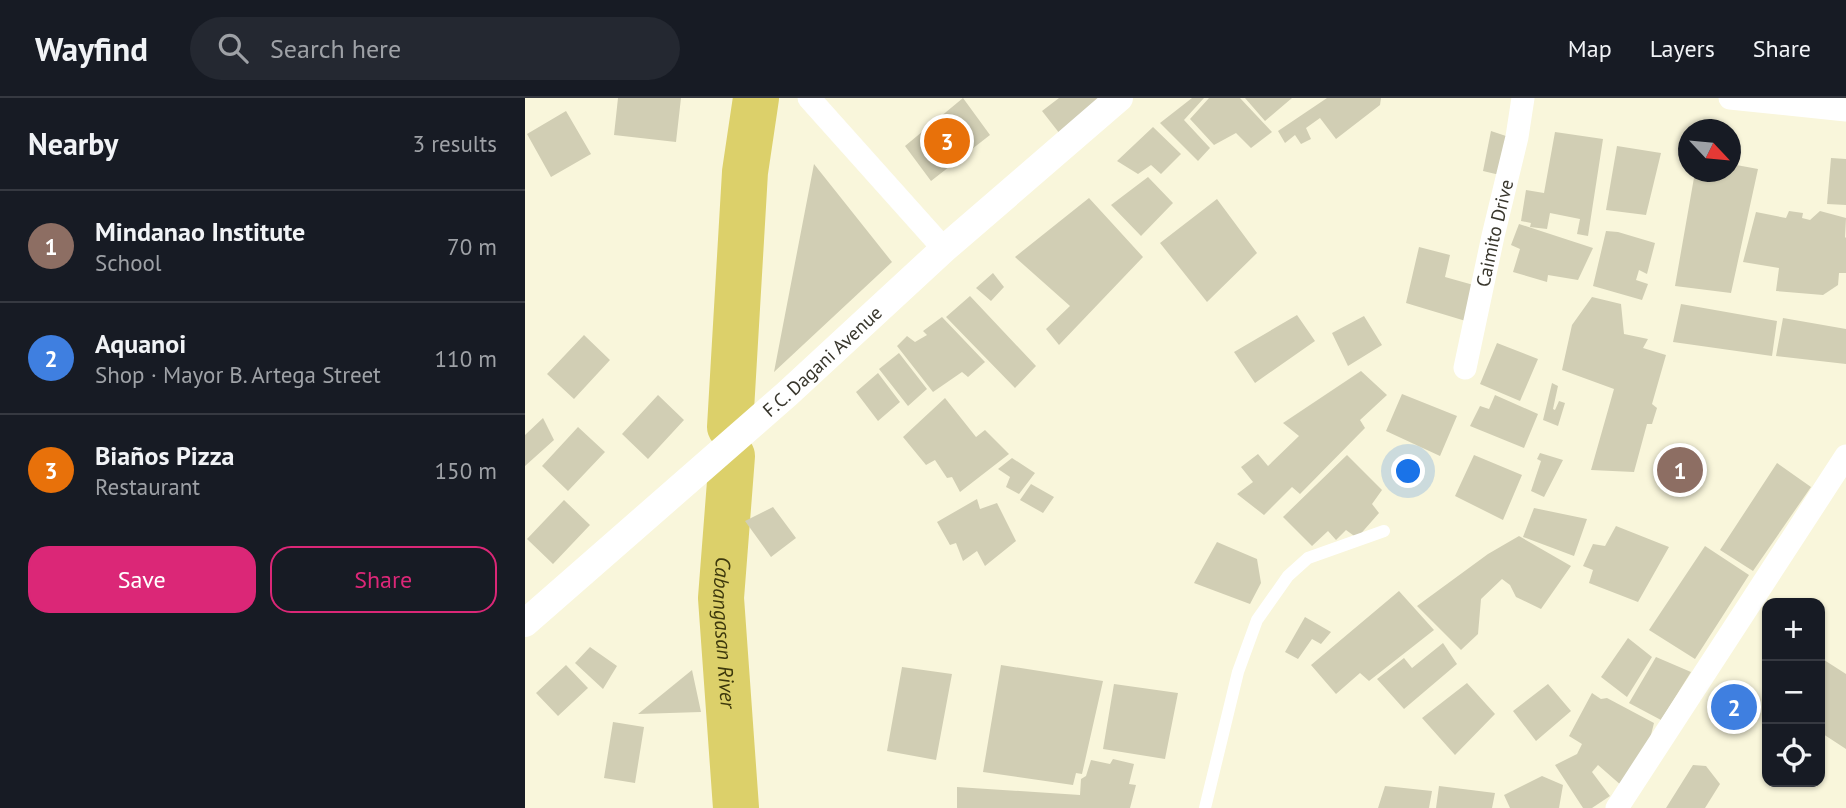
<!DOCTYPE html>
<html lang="en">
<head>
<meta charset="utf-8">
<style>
  :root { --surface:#171b24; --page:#242831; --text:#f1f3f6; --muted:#9ea1a6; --line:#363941; --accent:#db2777 }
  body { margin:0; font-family:"PT Sans",sans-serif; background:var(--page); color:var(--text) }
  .controls { position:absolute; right:21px; bottom:21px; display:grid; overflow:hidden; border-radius:14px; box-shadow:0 2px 5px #0004 }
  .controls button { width:63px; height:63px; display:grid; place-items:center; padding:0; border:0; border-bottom:2px solid var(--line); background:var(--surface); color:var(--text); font:35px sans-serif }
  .compass { position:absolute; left:1153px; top:21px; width:63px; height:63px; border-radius:50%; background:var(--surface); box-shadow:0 2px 5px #0004; rotate:116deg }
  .you { position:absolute; left:884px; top:374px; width:24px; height:24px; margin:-18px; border:5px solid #fff; border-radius:50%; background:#1a73e8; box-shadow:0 0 0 10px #1a73e833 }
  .badge { display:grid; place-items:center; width:46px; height:46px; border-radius:50%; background:var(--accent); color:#fff; font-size:23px; font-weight:700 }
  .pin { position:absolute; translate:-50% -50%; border:4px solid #fff; box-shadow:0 2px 7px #0006 }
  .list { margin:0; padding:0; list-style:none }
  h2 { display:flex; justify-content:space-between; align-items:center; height:91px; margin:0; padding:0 28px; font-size:30px }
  h2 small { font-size:23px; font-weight:400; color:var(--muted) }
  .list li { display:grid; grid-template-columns:46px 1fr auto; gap:21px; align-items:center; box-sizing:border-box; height:112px; padding:0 28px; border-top:2px solid var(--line) }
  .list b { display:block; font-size:26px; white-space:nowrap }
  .list p { margin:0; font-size:23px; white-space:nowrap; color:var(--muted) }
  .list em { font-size:23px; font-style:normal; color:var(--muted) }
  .actions { display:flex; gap:14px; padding:21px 28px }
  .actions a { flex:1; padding:16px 0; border:2px solid var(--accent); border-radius:21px; text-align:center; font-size:24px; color:var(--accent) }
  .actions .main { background:var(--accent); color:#fff }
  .icon { flex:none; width:38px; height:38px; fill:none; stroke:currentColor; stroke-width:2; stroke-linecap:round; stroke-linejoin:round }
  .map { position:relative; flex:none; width:1321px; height:710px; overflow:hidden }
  header { display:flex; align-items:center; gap:42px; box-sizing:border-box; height:98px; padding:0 35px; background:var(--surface); border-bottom:2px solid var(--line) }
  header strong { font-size:33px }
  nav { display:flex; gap:38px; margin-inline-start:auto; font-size:24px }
  .search { width:490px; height:63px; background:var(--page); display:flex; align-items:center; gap:18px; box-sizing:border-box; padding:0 24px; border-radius:38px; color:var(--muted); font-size:26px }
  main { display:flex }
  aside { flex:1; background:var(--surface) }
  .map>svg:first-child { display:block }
</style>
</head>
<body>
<header>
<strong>Wayfind</strong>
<div class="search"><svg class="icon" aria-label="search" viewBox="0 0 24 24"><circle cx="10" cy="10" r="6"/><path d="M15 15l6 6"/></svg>Search here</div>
<nav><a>Map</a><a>Layers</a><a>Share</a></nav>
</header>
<main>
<aside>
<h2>Nearby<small>3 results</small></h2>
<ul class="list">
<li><span class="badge" style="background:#8d6e63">1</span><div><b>Mindanao Institute</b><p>School</p></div><em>70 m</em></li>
<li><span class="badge" style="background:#3f7fe0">2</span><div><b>Aquanoi</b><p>Shop · Mayor B. Artega Street</p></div><em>110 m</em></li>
<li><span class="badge" style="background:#e8710a">3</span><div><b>Biaños Pizza</b><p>Restaurant</p></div><em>150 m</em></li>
</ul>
<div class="actions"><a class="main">Save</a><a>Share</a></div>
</aside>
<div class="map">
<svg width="1321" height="710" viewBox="0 0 1321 710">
  <rect width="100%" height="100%" fill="#f9f6db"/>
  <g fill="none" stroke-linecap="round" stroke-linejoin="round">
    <g stroke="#dcd06a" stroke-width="46">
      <path d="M205 329 220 74 231 0"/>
      <path id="s1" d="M207 358 196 500 211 710"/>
    </g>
  </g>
  <path fill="#d1ceb4" d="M93 0H156L151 44 89 37Z
    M438 0 465 37 406 83 380 48Z
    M534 0H575L542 45 517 13Z
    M667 0H679L659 22 685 50 673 63 635 25Z
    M684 0H715L747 34 726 50 711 35 689 47 665 21Z
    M720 0H767L740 23Z
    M802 0H856L855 7 811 41 795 20 781 30 786 41 776 46 770 37 760 45 753 33Z
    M41 13 66 56 26 79 2 36Z
    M628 29 656 56 636 76 626 67 613 76 592 63Z
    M966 33 987 40 979 78 958 73Z
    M1030 34 1078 41 1063 138 1052 136 1055 121 1025 115 1022 131 1005 129 1006 125 996 123 1001 92 1019 95Z
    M1092 48 1136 55 1121 117 1081 112Z
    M1306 60 1321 61V107L1302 106Z
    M289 66 367 164 249 274Z
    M1206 66 1233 71 1206 195 1150 188 1170 74H1206Z
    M623 79 648 105 616 138 586 107Z
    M564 100 618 159 534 247 521 231 545 208 490 159Z
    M692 101 732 155 682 204 635 145Z
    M1264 113 1278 115 1277 120 1285 122 1295 113 1321 120 1320 139 1321 140V175H1314L1313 187 1298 197 1251 193 1254 170 1218 164 1231 114 1261 120Z
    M994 126 1068 150 1053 182 1023 177 1022 184 988 174 995 151 986 147Z
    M1081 133 1093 134 1130 145 1122 176 1114 172 1111 182 1123 186 1117 202 1068 188Z
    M894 149 925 157 920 179 952 188 944 224 881 205Z
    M468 175 479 189 466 203 451 190Z
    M445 198 511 268 490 290 421 219Z
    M1067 199 1096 206 1099 236 1123 241 1118 250 1141 257 1127 306 1132 310 1127 326H1122L1109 374 1066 372 1089 291 1037 272 1047 227Z
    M1156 206 1252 223 1247 258 1148 244Z
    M772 217 790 243 730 285 709 254Z
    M839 218 857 247 823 268 807 235Z
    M417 219 460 264 443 279 437 274 408 294 372 248 382 238 390 244 402 237 398 233Z
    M1258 220 1321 231V266L1251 258Z
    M59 237 85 262 49 301 22 276Z
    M972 245 1013 261 995 303 955 286Z
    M374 255 402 291 383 308 354 271Z
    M836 273 862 297 835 322 840 330 775 396 767 389 739 417 712 396 728 384 716 369 733 356 743 368 774 338 758 325Z
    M353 275 375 304 353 323 331 294Z
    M1027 285 1033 288 1028 311 1030 312 1034 303 1040 305 1033 328 1018 322Z
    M877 296 932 318 915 358 861 333Z
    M133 297 159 322 123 361 97 336Z
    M970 297 1013 316 999 350 945 328 955 308 964 311Z
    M420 300 451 339 460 332 484 356 435 394 427 379 422 380 410 362 401 367 378 339Z
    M18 320 29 342 0 368V337Z
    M53 329 80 354 43 393 17 368Z
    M1015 355 1038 362 1019 399 1006 393 1016 363 1012 361Z
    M822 357 857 392 847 406 854 415 832 440 821 432 811 442 803 433 787 448 758 419Z
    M949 357 997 377 978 422 930 398Z
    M487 360 510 375 494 396 481 389 485 379 473 371Z
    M1252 365 1286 389 1228 473 1195 452Z
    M506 386 529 399 518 415 495 402Z
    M452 401 455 411 472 405 491 443 460 468 452 453 438 463 431 445 425 447 412 424Z
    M39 402 65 427 28 466 2 441Z
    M248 409 271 440 246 459 220 423Z
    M1009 410 1062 421 1049 458 998 439Z
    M1091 428 1144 449 1113 504 1064 485 1068 472 1058 468 1068 446 1080 448Z
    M994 438 1046 468 1016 511 991 499 985 487 977 481 956 501 953 536 936 552 892 508 963 456Z
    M692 444 732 461 736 485 725 506 669 485Z
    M1180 448 1224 477 1170 561 1124 532Z
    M874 493 909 532 844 583 835 575 811 596 786 567Z
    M780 519 806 534 796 546 787 541 773 561 760 554Z
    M1103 540 1127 559 1102 599 1076 579Z
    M918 545 932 566 879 611 852 581 879 560 887 570Z
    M65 549 92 568 78 591 50 565Z
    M1131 559 1166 574 1136 622 1104 605Z
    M1296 560 1321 576V651L1295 634Z
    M41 567 63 590 33 618 11 595Z
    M476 567 578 583 557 676 551 675 548 687 458 674Z
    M377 569 427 576 411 662 362 653Z
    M167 572 176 614 113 616Z
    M942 585 970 616 930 657 897 620Z
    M589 586 653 595 640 661 578 651Z
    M1023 586 1046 613 1011 643 988 613Z
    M1067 595 1076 601 1082 600 1129 625 1124 645 1097 688 1073 667 1067 674 1085 698 1067 710H1058L1030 667 1052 656 1057 646 1044 638Z
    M88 624 119 629 110 685 79 680Z
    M588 661 609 666 604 686 611 687 605 710H432V689L555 697 556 681 561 678 566 662 585 666Z
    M1168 667 1181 668 1195 686 1180 710H1141Z
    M1017 678 1038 687 1034 710H985L979 697Z
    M860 688 907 693 904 710H853Z
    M914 688 970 695 967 710H911Z"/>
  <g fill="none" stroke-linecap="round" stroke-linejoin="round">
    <path stroke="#fff" stroke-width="12" d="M680 710 713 574 732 522 763 478 783 460 859 433"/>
    <g stroke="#fff" stroke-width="23">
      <path d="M284 0 419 151"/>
      <path d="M1205 0 1321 12"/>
      <path id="s2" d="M940 270 968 138 992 39 998 0"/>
      <path d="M1092 710 1321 358"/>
    </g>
    <path stroke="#fff" stroke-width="28" id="s3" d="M0 525 262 296 419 151 594 0"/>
  </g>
  <g text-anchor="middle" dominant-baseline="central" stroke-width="6" stroke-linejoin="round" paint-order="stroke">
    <g font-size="19" fill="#38362c" stroke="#fff">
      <text stroke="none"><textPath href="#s2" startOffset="138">Caimito Drive</textPath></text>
      <text stroke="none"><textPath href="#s3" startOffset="396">F.C. Dagani Avenue</textPath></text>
    </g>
    <g font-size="21" font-style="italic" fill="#3d380c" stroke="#fff">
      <text stroke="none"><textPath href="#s1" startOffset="177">Cabangasan River</textPath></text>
    </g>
  </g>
</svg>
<div class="controls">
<button>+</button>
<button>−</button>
<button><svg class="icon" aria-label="locate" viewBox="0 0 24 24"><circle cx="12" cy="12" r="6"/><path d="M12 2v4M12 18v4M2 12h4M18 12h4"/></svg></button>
</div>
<svg class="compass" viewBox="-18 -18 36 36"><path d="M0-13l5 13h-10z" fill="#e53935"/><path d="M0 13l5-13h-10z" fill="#9ea1a6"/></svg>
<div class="you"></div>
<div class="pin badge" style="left:1155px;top:372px;background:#8d6e63">1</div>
<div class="pin badge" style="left:1209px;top:609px;background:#3f7fe0">2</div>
<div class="pin badge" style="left:422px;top:43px;background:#e8710a">3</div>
</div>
</main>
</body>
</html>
